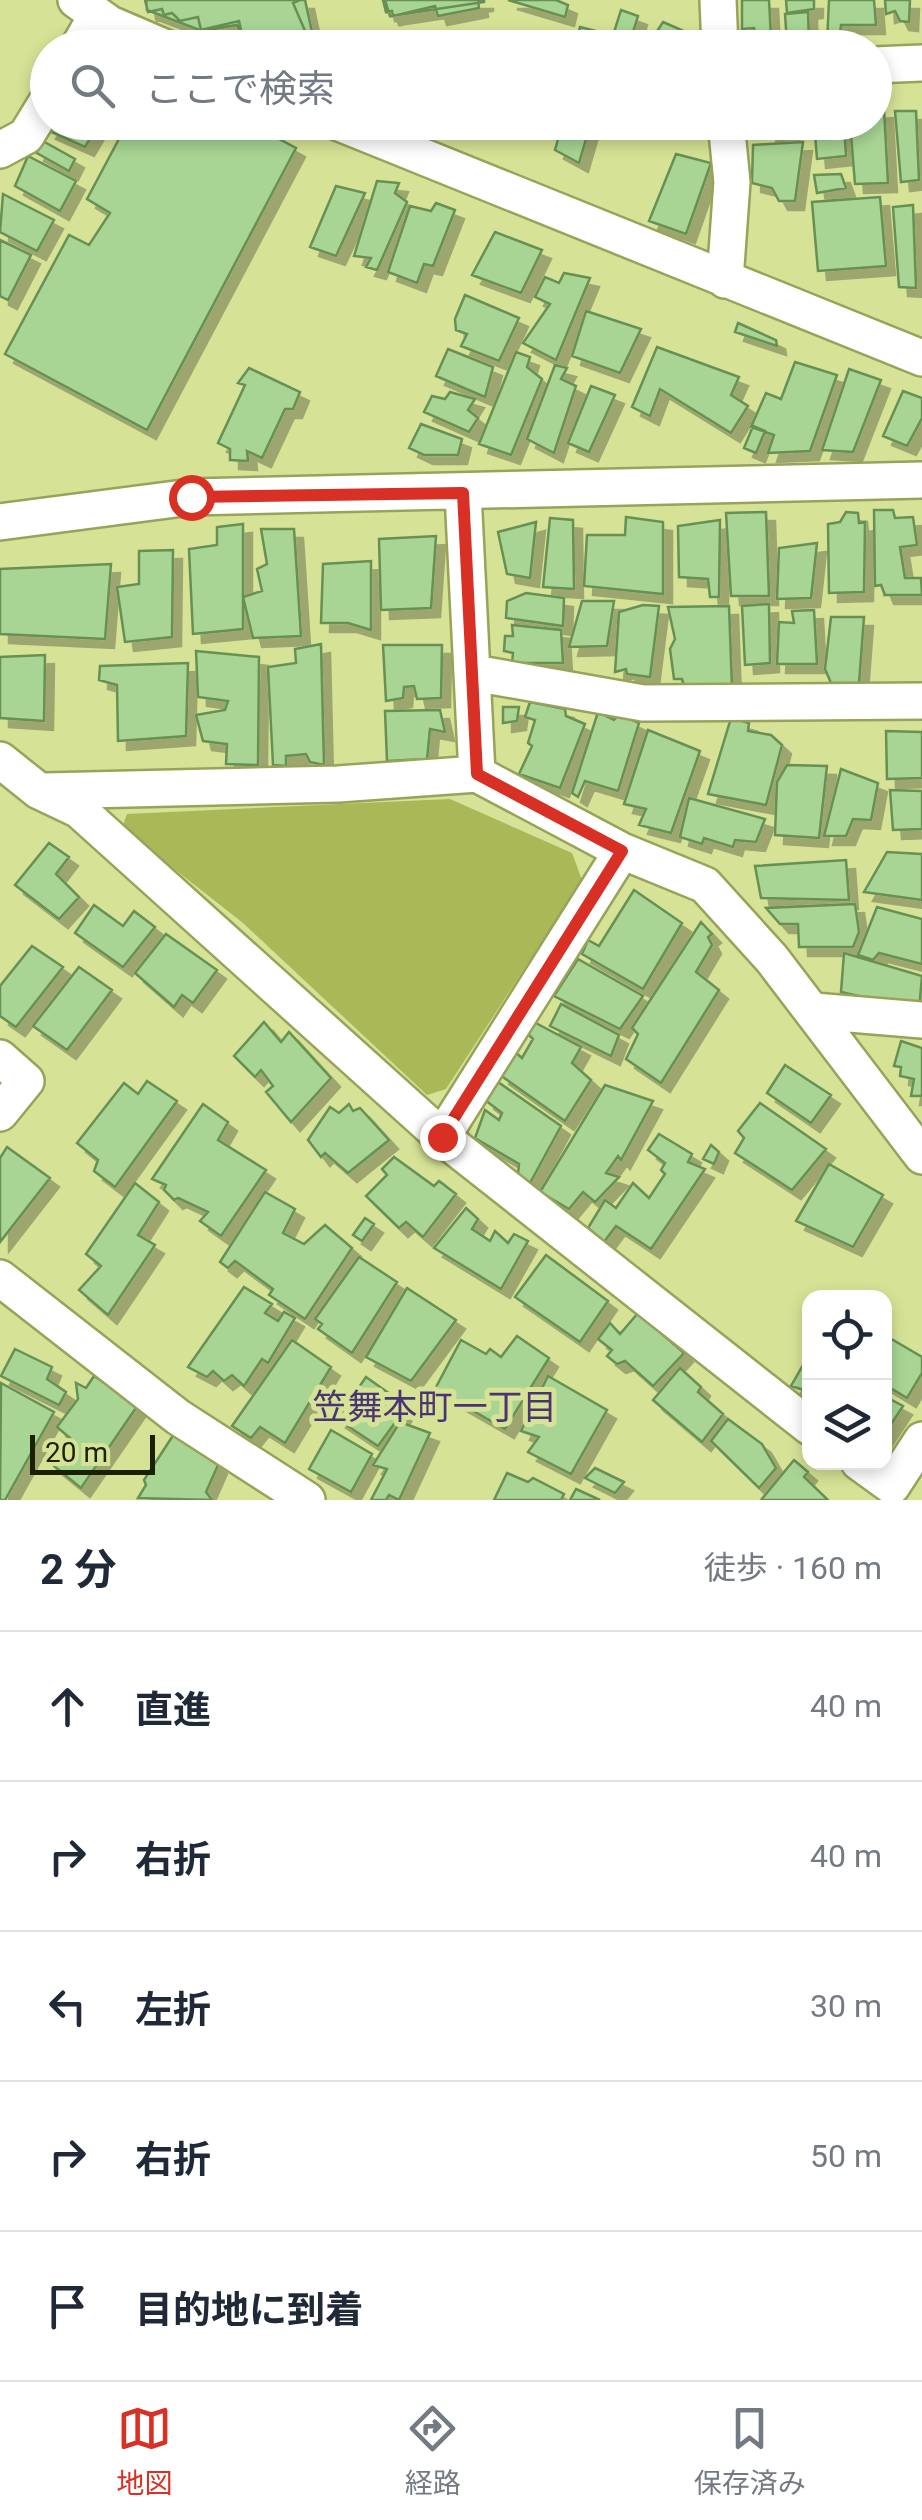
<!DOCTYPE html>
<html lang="ja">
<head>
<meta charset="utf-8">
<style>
  :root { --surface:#fff; --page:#f6f6f7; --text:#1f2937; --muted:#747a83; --line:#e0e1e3; --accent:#d93025 }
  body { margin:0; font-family:Roboto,"Noto Sans JP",sans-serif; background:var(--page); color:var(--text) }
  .controls { position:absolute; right:30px; bottom:30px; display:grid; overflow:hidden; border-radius:20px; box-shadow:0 5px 15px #0003 }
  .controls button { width:90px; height:90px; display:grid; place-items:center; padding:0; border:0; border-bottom:2px solid var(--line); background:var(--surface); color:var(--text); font:50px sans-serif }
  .scale { position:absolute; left:30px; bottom:25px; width:125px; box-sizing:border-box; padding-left:10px; border:5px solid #1c2002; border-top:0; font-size:28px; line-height:35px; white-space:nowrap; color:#1c2002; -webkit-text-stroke:8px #d6e396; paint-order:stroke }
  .stop { position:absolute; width:30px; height:30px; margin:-22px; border:8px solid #d93025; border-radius:50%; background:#fff }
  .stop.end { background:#d93025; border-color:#fff; box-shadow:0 2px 10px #0008 }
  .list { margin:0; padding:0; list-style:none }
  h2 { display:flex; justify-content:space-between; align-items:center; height:130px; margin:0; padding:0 40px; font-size:42px }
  h2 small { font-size:32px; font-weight:400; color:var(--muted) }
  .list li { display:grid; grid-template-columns:65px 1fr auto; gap:30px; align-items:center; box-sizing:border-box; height:150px; padding:0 40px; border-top:2px solid var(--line) }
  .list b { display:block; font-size:38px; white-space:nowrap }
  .list em { font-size:32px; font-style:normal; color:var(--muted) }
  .icon { flex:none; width:55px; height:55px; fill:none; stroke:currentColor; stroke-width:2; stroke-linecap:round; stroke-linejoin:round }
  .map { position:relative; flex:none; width:922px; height:1500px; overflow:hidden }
  .search { position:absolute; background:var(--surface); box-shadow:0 5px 15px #0003; left:30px; right:30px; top:30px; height:110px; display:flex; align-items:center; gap:25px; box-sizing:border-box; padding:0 35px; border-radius:55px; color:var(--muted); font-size:38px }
  .sheet { height:880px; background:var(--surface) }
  nav { display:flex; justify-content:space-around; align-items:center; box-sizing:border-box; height:140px; border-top:2px solid var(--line); background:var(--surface); font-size:28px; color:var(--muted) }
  nav a { display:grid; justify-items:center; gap:5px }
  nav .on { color:var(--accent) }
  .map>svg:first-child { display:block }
</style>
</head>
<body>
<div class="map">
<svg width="922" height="1500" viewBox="0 0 922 1500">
  <defs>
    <filter id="shadow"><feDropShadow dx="9" dy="9" stdDeviation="0" flood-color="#0004"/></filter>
  </defs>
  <rect width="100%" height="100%" fill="#d6e396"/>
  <path fill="#aab858" d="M450 799 572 853 582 880 446 1089 427 1095 243 923 122 828 127 814Z"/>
  <path fill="#a8d594" stroke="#679053" stroke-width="2.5" filter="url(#shadow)" d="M145 0H305L314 41 287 48H245L239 21 201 30 198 17 180 21 172 13 164 15 162 9 148 12Z
    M146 0H300L293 3 312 47 247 48 237 25 202 31 147 10Z
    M383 0H478L479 8 438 16 435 6 393 16 392 11 386 12Z
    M385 0H484V2L390 16Z
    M508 0H556L568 5 565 17Z
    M742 0H769L771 38 756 37 754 28 742 29Z
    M786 0H814V9L787 13Z
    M829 0H874L876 25H841L839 42 827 43Z
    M885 0H910L909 22 900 21 895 11 886 14Z
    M621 10 638 16 628 48H609Z
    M808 12 809 43 787 44 785 14Z
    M663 22 693 35V48H638L644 35 656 33Z
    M580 27 607 34 603 48H574Z
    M884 109 888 183 855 184 850 122H874V110Z
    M895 111H916L919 180 901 182Z
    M52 122H100L85 147 47 130Z
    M128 122H247L296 148 147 430 5 354 69 235 89 245 110 213 87 199Z
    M563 122H591L579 163 555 150Z
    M759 122H804L805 129 767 133 769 128 759 129Z
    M814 122H844L846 156 817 159Z
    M41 140 75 159 69 171 35 152Z
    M803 142 795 201H779L772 188 752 183 753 145Z
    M676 154 711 163 686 234 649 221Z
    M28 156 76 181 60 211 15 186Z
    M841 174 846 188 817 193 814 175Z
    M377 181 399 183 395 193 407 202 377 270 366 267 371 258 354 256Z
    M336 186 365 193 336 256 310 247Z
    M3 194 54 220 37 251 0 232Z
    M880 197 886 266 818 271 812 202Z
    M436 203 455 210 433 266 424 264 417 283 388 272 410 206 431 211Z
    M913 205 916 288 899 287 893 207Z
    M495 232 542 250 521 293 472 275Z
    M0 240 31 255 8 300 0 296Z
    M564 273 590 278 556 360 523 343 550 304 535 297 545 277 559 283Z
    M465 295 519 318 499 361 461 346 467 334 456 330 455 319Z
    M586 311 641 329 620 373 572 356Z
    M738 323 776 340 777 346 735 332Z
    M657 347 739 377 731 395 748 406 731 433 660 389 650 416 632 407Z
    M448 349 493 367 485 397 436 376Z
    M516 352 530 357 527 367 542 379 511 455 479 444Z
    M795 362 837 375 810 451 768 453 774 435 751 427 766 393 781 399Z
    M555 365 567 368 561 379 576 386 554 453 527 439Z
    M249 368 300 392 293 409H285L262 458 247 451 248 461 230 460V449L218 443 245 385 238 383Z
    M849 369 881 380 853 452 822 450Z
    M591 386 615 395 589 452 568 443Z
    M903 391 922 398V418L907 446 883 436Z
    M450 392 475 399 468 410 478 418 469 432 424 412 432 396 445 399Z
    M421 424 462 439 458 455H424L409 448Z
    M753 426 765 431 756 453 744 448Z
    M874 510H893L895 518 913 517 917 545 900 547 905 578H921L922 595H885L881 585 875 586Z
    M766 512 769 596H731L726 513Z
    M846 512 858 513 859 523 865 522 864 592 829 593 828 524 840 522Z
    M626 517 663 522V594L584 586 587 535H625Z
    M550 518 573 520 574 589 543 587Z
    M720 520 719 597H710L708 579 679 577 678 526Z
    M536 522 530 578 507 574 498 532Z
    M243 524V629L193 634 189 549 217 545V527Z
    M261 529H294L301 636 253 638 243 597 262 591 257 569 267 564Z
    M436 536 431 608 381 610 379 539Z
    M817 543 811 598 777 599 779 548Z
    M173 550 172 637 125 642 117 587 139 584V551Z
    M371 561V630L348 623H321L323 564Z
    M111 564 105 639 0 634V569Z
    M526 593 564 598 563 626 506 618 507 601Z
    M582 601H614L607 646 569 647Z
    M769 604 770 663 745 665 742 606Z
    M643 605 659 606 650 677 627 674 626 669 615 672 619 612Z
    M729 606 732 688 686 691 682 679H674L670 649 675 639 668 607Z
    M814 610 817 664H777L779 622 794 623 792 611Z
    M831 617H864L859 683H831L825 669Z
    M512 625 561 630 563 663H512L513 653 504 651 505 636H513Z
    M321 644 324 765 310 762 306 754 286 756V766L273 765 268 667 296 663 295 649Z
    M383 645H442L441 698 417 699 414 686 404 687 403 698 386 701Z
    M196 651 259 657 258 765 226 764 227 744 203 741 196 715 225 710 228 701 198 697Z
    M45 655 44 721 0 718V657Z
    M188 663 186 736 118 741 117 685 99 680 100 666Z
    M530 702 565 709 566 716 585 724 560 788 519 774 532 746 528 743 535 720 525 717Z
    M503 707H519L517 721 503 723Z
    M440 710 445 732 430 729 427 759 387 761 385 711Z
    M598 712 614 720 619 714 639 723 618 791 585 781 578 797 572 793Z
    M731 718 749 723 748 731 771 735 782 745 766 805 708 794Z
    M648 730 700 751 671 833 639 825 646 809 624 804Z
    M886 731 922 732V778L887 779Z
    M787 765 827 766 819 838 775 835 777 782Z
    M841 769 878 783 871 820 853 819 846 836H824Z
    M890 790 922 791V829L893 830Z
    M689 798 765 819 756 842 735 840 733 847 704 838 702 844 680 837Z
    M49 843 69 857 56 874 79 897 59 919 15 885Z
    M887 852 922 854V900L864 892Z
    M846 860 849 900 761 898 755 866Z
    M634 890 682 923 643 989 582 954 588 940 599 946Z
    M855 904 859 932 853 947H799L798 924H780L766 908Z
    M94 905 123 926 134 911 155 927 123 967 75 933Z
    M877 907 922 919V964L879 953 873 960 858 955Z
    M701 922 712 934 708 937 712 945 696 972 719 990 661 1083 626 1059 638 1034 632 1028Z
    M166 934 217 970 193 1003 182 995 174 1007 135 973Z
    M32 946 63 967 16 1027 0 1016V986Z
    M844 953 922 976 919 1010 841 992Z
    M578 959 643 996 620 1029 554 996Z
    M79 967 112 990 67 1050 33 1026Z
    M561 1004 619 1035 611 1056 550 1026Z
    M532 1021 581 1047 572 1063 591 1080 565 1121 500 1075 513 1050 522 1058 533 1039 527 1033Z
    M264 1022 281 1042 289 1032 331 1078 291 1122 266 1092 273 1086 261 1070 255 1077 234 1056Z
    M901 1041 922 1048V1096H911L914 1079 900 1076 901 1067 894 1066Z
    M785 1065 831 1095 811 1123 767 1093Z
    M147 1081 177 1101 115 1187 94 1171 98 1160 77 1143 124 1083 138 1094Z
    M498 1082 561 1126 530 1183 518 1174 519 1164 475 1138 485 1110 499 1120 502 1113 485 1100Z
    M605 1085 653 1101 621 1160 618 1156 606 1173 619 1177 595 1202 583 1192 569 1209 540 1192Z
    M760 1103 826 1149 792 1190 735 1153 744 1138 738 1131Z
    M203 1104 228 1122 218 1140 266 1170 221 1236 200 1221 208 1212 178 1198 174 1200 164 1190 166 1185 152 1179Z
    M349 1104 353 1111 360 1108 389 1140 348 1173 325 1153 321 1157 308 1140 330 1107 339 1113Z
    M659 1134 692 1154 688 1162 705 1169 651 1249 616 1226 604 1242 588 1228 605 1200 616 1208 633 1183 649 1198 665 1174 661 1170 665 1163 648 1150Z
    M711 1145 719 1152 714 1164 703 1159Z
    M7 1147 50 1178 0 1242V1158Z
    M394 1157 434 1186 439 1181 456 1194 423 1237 406 1222 399 1228 366 1196 387 1175 382 1169Z
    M829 1164 883 1195 853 1247 796 1221Z
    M135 1183 159 1202 138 1235 155 1245 108 1315 79 1290 101 1266 86 1254Z
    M265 1192 295 1209 283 1233 304 1244 325 1225 352 1248 305 1319 269 1295 273 1289 235 1261 228 1268 220 1262Z
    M466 1208 478 1219 472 1229 490 1241 495 1231 508 1243 514 1234 528 1241 501 1289 434 1248Z
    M365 1218 374 1224 362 1241 353 1235Z
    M546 1255 608 1301 580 1342 515 1297Z
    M359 1257 397 1282 352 1353 318 1329 322 1324 315 1319Z
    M244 1287 272 1304 265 1313 278 1321 284 1312 295 1318 268 1363 262 1359 244 1386 232 1375 224 1381 213 1371 207 1377 188 1367Z
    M407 1288 456 1320 411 1381 366 1357Z
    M638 1313 684 1353 653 1386 625 1361 617 1364 607 1356 612 1350 598 1339 610 1323 620 1334Z
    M517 1336 549 1358 505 1429 435 1389 461 1340 486 1354 490 1349 501 1357Z
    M888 1337 922 1357V1373L907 1398 884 1384Z
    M292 1340 331 1367 285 1443 260 1427 251 1438 232 1426Z
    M15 1349 52 1367 47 1379 66 1392 59 1405 1 1376Z
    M810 1353V1388L807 1391 791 1386Z
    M680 1368 701 1387 698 1392 723 1414 702 1442 653 1400Z
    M94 1376 138 1405 81 1488 54 1466 52 1456 70 1438 57 1427 78 1399 76 1383 86 1388Z
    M548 1376 607 1410 571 1474 528 1452 539 1437 521 1431Z
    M366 1377 407 1406 378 1446 337 1419Z
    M1 1383 54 1412 5 1500H0Z
    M884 1396 903 1406 884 1435Z
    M728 1419 762 1444 776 1468 759 1488 711 1441Z
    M400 1422 430 1433 399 1500 389 1495 386 1500H371L387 1469 373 1465Z
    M331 1430 372 1454 351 1492 309 1469Z
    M174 1434 218 1465 206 1492 212 1500 138 1498 146 1485 144 1480Z
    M794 1460 808 1472 804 1477 828 1500H761Z
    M595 1468 624 1482 615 1493 585 1478Z
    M507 1473 528 1482 533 1478 564 1494 561 1500H494Z
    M576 1489 600 1500H570Z"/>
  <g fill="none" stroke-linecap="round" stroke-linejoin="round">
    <g stroke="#98a359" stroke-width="40">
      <path id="street" d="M76 0 110 24 166 48
        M718 0 720 48
        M78 48 97 15
        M874 65 922 63
        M337 122 922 358
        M0 150 26 136 48 100
        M725 280 732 182 726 122
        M463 493 477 774
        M0 522 191 497 922 480
        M474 673 643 703 922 701
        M0 760 39 791 79 810 442 1137 810 1427
        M45 791 338 784 477 774 622 851 705 885 772 959 922 1156
        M814 1011 922 1020
        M0 1058 26 1081 0 1113
        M442 1137 622 851
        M0 1278 178 1417 307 1500
        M859 1462 892 1486 922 1440"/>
    </g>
    <use href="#street" stroke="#fff" stroke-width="35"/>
  </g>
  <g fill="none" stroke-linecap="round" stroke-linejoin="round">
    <path stroke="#d93025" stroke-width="12" d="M191 497 463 493 477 774 622 851 442 1137"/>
  </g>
  <g text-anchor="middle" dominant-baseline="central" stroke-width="10" stroke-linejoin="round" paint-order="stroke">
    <g font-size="35" fill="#493571" stroke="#d6e396">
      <text x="435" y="1407">笠舞本町一丁目</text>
    </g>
  </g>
</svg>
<div class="controls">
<button><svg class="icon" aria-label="locate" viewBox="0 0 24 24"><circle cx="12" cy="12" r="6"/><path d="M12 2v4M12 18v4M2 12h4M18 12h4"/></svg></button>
<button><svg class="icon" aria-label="layers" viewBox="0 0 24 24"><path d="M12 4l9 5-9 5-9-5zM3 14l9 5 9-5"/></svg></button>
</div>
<div class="scale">20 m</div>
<div class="stop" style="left:191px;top:497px"></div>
<div class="stop end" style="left:442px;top:1137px"></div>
<div class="search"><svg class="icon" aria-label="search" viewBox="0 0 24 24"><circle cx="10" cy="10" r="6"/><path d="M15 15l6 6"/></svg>ここで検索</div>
</div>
<section class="sheet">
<h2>2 分<small>徒歩 · 160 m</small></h2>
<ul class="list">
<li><svg class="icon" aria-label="ahead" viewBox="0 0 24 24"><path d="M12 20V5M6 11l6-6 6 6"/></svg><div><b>直進</b></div><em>40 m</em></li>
<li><svg class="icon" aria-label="right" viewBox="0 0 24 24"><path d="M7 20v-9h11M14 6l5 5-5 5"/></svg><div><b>右折</b></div><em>40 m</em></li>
<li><svg class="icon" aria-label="left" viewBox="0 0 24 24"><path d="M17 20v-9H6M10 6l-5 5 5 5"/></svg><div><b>左折</b></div><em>30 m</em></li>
<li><svg class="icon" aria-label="right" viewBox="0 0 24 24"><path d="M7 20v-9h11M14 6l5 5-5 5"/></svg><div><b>右折</b></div><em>50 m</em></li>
<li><svg class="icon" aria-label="arrive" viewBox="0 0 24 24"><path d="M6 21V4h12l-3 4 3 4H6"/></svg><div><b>目的地に到着</b></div></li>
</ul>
</section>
<nav>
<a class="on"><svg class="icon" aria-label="map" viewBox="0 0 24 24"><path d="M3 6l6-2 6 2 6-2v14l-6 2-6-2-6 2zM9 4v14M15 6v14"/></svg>地図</a>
<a><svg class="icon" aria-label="directions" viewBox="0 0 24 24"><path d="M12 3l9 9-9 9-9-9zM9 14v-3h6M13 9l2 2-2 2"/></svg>経路</a>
<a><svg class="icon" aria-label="saved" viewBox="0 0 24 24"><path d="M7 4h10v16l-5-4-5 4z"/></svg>保存済み</a>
</nav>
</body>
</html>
